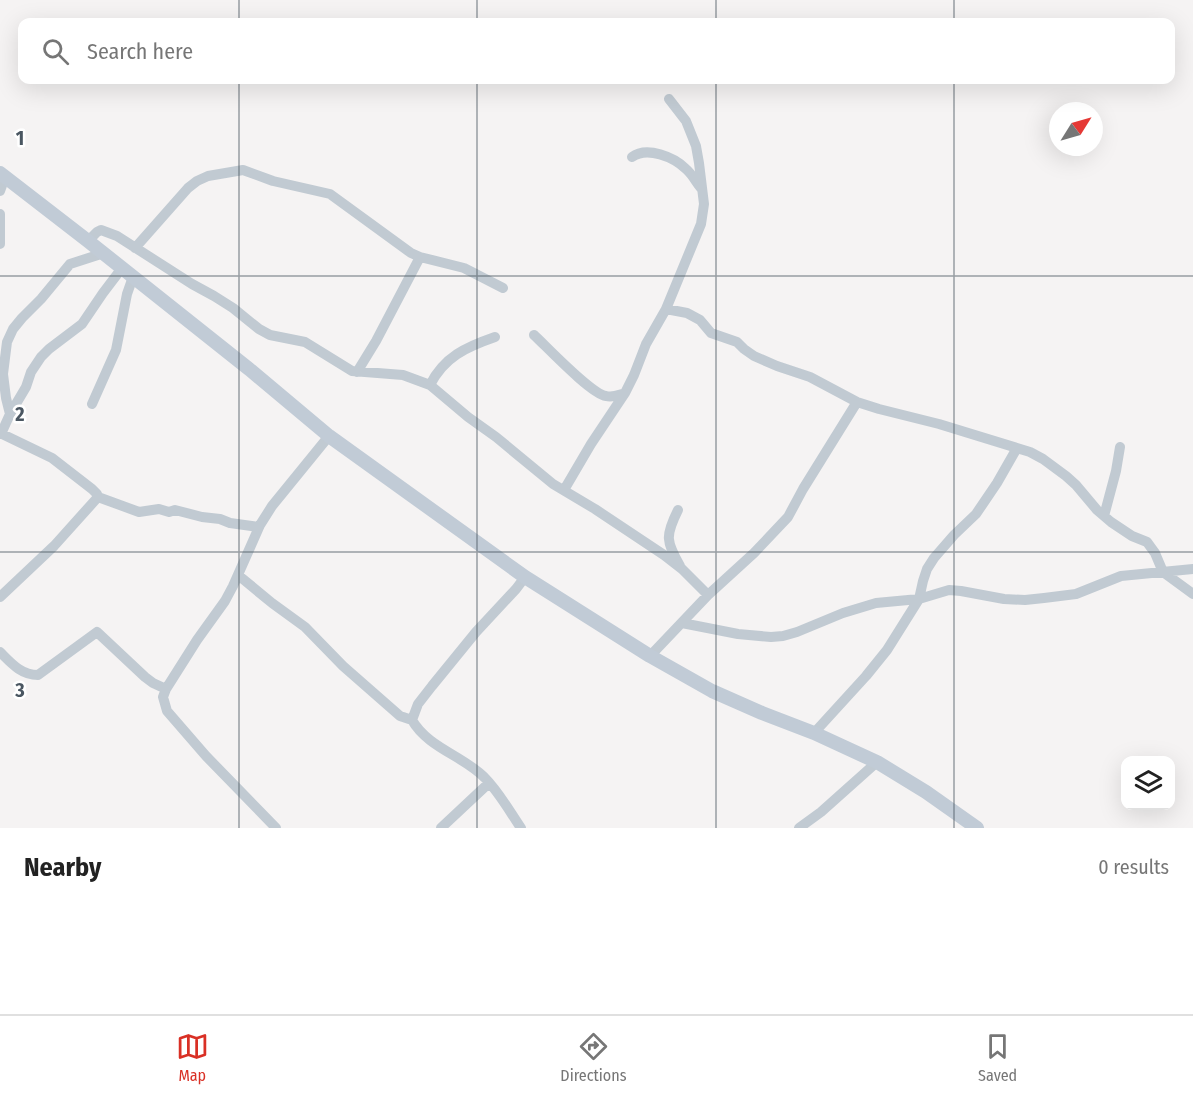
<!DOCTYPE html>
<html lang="en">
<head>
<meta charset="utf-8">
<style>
  :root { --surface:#fff; --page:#f2f2f2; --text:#222; --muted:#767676; --line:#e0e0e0; --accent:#d93025 }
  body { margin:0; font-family:"Fira Sans Condensed",sans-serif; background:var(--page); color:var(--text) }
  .controls { position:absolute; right:18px; bottom:18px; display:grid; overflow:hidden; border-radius:12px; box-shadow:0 6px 24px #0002 }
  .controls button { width:54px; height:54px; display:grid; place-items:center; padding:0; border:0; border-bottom:2px solid var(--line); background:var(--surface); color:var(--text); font:30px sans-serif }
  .compass { position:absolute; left:1049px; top:102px; width:54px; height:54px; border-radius:50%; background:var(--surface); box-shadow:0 6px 24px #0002; rotate:53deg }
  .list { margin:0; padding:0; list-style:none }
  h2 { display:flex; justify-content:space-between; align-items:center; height:78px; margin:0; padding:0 24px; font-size:26px }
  h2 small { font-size:20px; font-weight:400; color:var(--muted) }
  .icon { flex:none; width:33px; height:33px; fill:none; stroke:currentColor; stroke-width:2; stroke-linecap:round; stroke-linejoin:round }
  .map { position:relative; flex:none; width:1193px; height:828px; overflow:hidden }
  .search { position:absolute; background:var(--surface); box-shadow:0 6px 24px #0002; left:18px; right:18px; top:18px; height:66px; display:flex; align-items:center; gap:15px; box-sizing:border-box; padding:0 21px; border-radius:12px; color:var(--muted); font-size:22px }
  .sheet { height:186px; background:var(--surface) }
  nav { display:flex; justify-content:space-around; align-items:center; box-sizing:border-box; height:84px; border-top:2px solid var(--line); background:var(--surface); font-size:16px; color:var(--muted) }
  nav a { display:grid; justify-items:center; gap:3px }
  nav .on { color:var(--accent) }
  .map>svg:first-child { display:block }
</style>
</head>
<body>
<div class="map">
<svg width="1193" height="828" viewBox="0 0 1193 828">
  <rect width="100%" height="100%" fill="#f5f3f3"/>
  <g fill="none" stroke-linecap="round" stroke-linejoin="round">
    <path stroke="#c1cad2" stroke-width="10" d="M632 157C647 146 674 157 686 169 692 174 696 182 701 188
      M0 191 5 177
      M0 214V244
      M88 241 97 232 101 230 117 236 192 284 214 296 233 308 259 329 270 335 305 342 352 371 403 375 430 385 468 417 496 437 553 484 595 509 664 555 682 569 708 595
      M135 248 188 188 197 181 208 176 243 170 273 181 330 194 411 253 420 257 464 268 503 288
      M666 309 687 313 700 320 711 333 737 342 744 349 754 356 777 366 810 377 857 402 879 409 939 424 1030 452 1043 459 1066 476 1076 485 1097 510 1111 522 1132 536 1147 542 1155 553 1163 572 1193 594
      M534 335C547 347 591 394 606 396 613 398 618 395 625 393
      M357 372 376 341 420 257
      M430 385C444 357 466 347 495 337
      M92 404 116 350 127 294 133 277
      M10 414 6 398 3 374 7 342 13 329 22 318 41 299 70 264 104 253
      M0 433 52 458 92 489 97 494 98 497 54 546 0 597
      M1 434 10 414 26 387 31 372 41 357 49 349 82 324 103 293 122 268
      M564 490 591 444 625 393 634 375 646 344 666 309 701 224 704 204 699 163 696 146 686 121 669 99
      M98 497 139 512 159 509 169 512 175 510 202 517 220 519 230 523 259 527
      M678 510C665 536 666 541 680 566
      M1104 516 1116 471 1120 447
      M238 575 272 603 305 627 343 666 400 716 412 720
      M682 623 738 634 771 637 783 636 797 632 843 613 876 603 919 599 949 590 961 591 1004 599 1025 600 1044 598 1076 594 1121 576 1193 569
      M0 652C11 663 21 675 38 675L97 632 145 677 153 683 166 689
      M650 656 708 595 754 553 788 517 803 489 857 402
      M814 733 866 676 887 650 919 599 923 581 927 569 934 558 954 535 976 514 997 483 1017 448
      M276 828 206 756 167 711 163 697 166 689 197 640 225 601 233 586 260 525 272 506 329 436
      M441 828 489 783
      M521 828C510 812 499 792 485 778 464 756 428 748 412 720L418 704 432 686 476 632 516 589 525 577
      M799 828 821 812 877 762"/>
    <path stroke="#c1cbd6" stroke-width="14" d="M0 173 88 241 249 369 329 436 525 577 650 656 712 691 762 713 814 733 877 762 926 792 977 828"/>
  </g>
  <path fill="none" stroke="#4a5661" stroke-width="1.5" stroke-opacity="0.55" d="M239 0V22M477 0V22M716 0V22M954 0V22M239 80V828M477 80V828M716 80V828M954 80V828M0 276H1193M0 552H1193"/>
  <g font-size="20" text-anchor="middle" font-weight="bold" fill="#4a5661" stroke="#fff" stroke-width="5" stroke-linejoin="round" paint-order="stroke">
    <text x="20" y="145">1</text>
    <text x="20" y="421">2</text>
    <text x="20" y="697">3</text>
  </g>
</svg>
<div class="controls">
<button><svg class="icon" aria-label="layers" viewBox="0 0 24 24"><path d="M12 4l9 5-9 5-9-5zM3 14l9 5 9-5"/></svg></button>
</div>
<svg class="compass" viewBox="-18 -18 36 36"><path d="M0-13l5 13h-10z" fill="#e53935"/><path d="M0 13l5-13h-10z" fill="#767676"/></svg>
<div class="search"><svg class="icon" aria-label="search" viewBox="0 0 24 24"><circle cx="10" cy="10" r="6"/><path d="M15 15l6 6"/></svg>Search here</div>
</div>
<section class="sheet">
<h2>Nearby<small>0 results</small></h2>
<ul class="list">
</ul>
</section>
<nav>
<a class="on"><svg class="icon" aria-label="map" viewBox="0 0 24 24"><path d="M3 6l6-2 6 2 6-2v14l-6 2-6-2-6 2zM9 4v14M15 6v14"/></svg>Map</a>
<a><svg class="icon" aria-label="directions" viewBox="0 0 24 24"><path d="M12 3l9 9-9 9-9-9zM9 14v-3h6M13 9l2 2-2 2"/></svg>Directions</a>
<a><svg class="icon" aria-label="saved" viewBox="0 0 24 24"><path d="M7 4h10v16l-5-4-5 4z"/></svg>Saved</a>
</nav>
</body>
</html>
